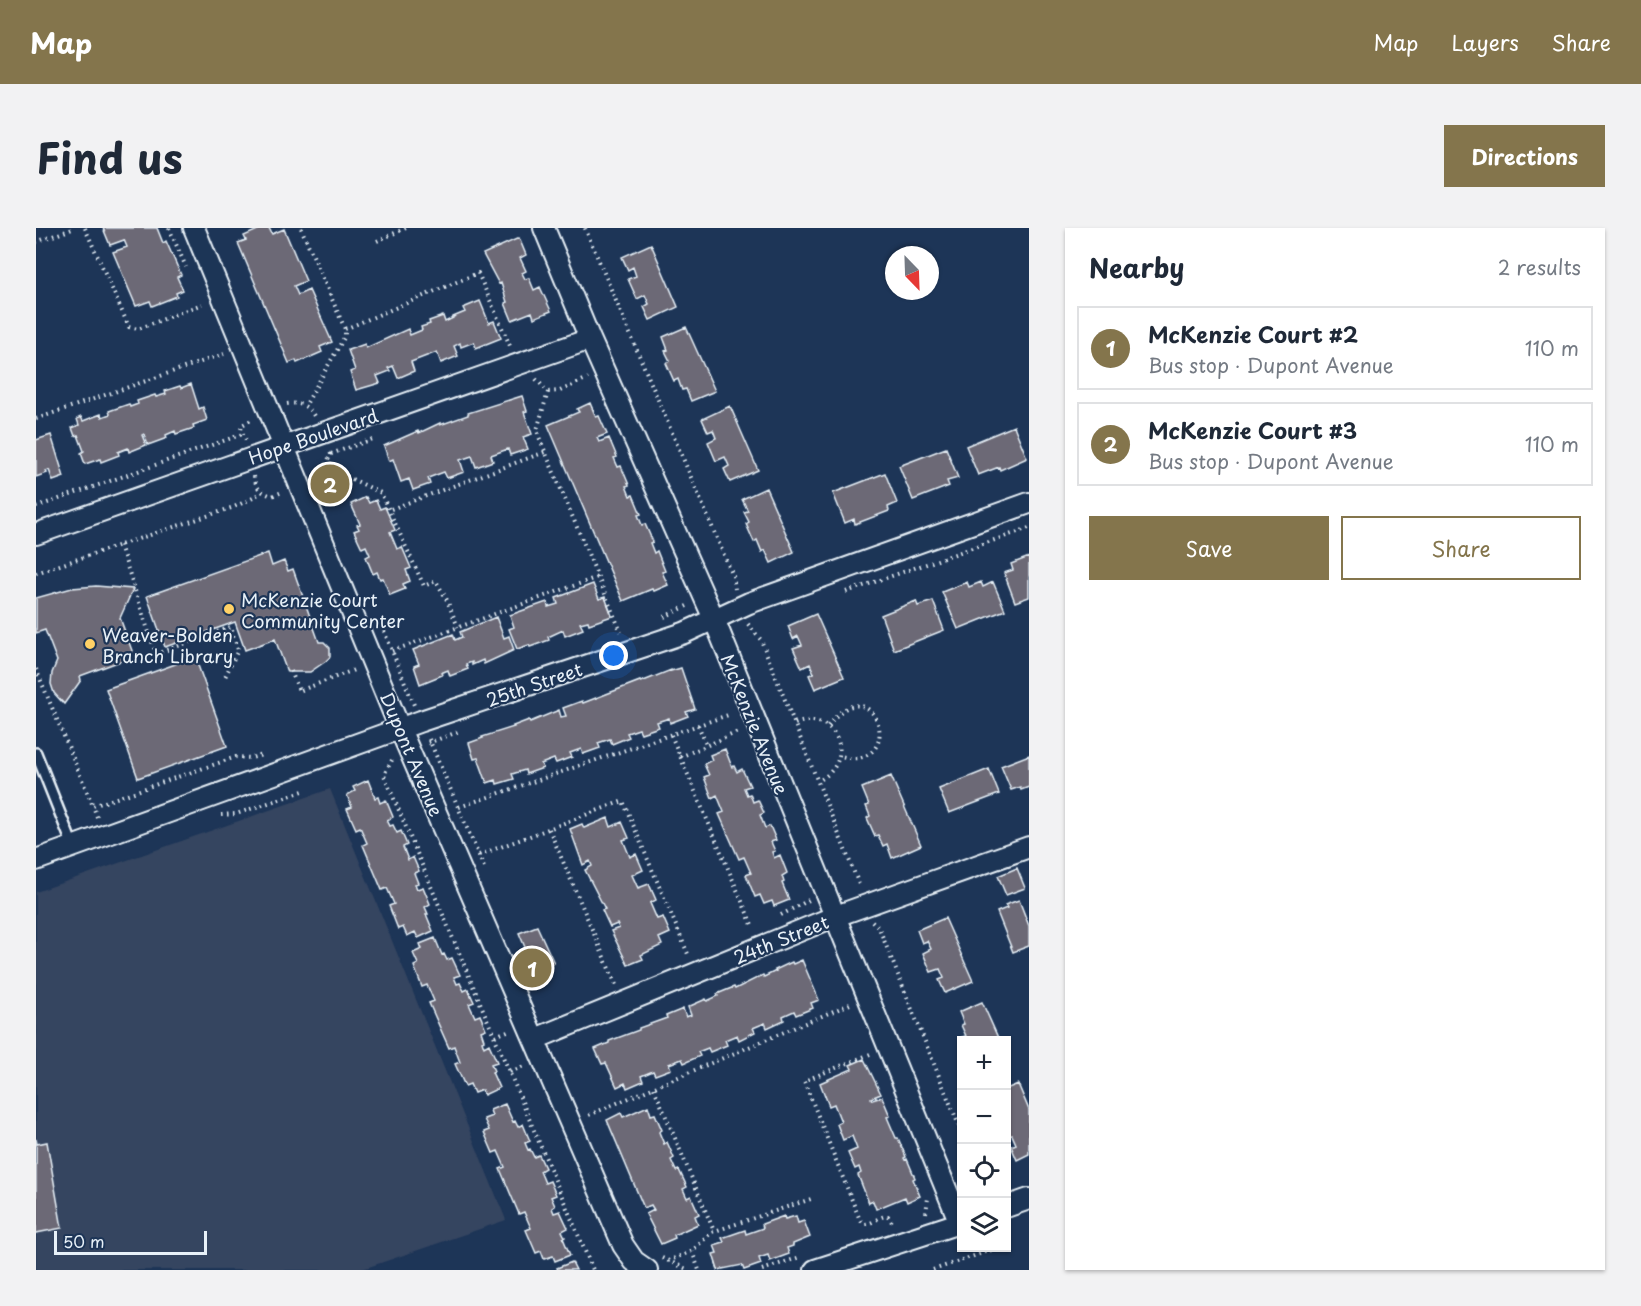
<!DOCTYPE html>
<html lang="en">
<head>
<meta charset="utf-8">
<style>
  :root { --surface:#fff; --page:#f2f2f3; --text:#1f2937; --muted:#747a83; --line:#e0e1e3; --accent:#84754c }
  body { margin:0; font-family:"Playpen Sans",sans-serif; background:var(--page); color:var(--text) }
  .controls { position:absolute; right:18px; bottom:18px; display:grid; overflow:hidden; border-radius:0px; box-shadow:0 2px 4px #0004 }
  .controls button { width:54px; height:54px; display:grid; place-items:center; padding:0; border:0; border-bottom:2px solid var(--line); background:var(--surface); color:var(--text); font:30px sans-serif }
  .compass { position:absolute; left:849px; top:18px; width:54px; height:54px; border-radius:50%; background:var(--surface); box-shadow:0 2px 4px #0004; rotate:157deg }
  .scale { position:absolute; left:18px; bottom:15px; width:153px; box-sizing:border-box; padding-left:6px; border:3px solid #e8f1f8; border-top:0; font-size:16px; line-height:21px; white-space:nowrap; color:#e8f1f8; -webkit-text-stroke:4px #1d3557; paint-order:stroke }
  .you { position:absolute; left:578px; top:428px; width:21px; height:21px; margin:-15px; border:4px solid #fff; border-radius:50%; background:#1a73e8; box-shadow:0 0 0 9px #1a73e833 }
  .badge { display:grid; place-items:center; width:39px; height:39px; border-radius:50%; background:var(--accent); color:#fff; font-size:20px; font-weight:700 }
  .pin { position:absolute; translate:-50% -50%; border:3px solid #fff; box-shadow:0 2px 6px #0006 }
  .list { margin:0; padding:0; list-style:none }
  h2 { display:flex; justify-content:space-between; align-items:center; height:78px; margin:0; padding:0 24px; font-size:26px }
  h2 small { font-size:20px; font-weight:400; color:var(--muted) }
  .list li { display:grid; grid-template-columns:39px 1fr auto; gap:18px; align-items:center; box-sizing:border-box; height:84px; margin:0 12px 12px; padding:0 12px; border:2px solid var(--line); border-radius:0px }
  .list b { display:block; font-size:22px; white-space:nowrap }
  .list p { margin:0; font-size:20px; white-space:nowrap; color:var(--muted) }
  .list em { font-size:20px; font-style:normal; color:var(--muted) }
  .actions { display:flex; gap:12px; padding:18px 24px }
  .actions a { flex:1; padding:14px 0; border:2px solid var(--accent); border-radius:0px; text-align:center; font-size:21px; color:var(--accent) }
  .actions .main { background:var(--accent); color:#fff }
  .icon { flex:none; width:33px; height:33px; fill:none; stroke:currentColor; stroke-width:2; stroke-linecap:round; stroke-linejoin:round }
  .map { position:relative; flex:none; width:993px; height:1042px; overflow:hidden; border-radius:0px }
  header { display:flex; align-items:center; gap:36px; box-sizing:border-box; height:84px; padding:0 30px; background:var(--accent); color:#fff }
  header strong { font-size:28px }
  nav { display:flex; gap:33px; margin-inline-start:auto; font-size:21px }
  .intro { display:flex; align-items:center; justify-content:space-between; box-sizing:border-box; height:144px; padding:0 36px }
  h1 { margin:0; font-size:42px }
  .button { padding:15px 27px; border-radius:0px; background:var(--accent); color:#fff; font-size:21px; font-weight:700 }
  main { display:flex; gap:36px; padding:0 36px }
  aside { flex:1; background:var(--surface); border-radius:0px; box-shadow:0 2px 4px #0004 }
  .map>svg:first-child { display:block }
</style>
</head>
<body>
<header>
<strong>Map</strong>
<nav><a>Map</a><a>Layers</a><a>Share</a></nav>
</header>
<div class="intro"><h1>Find us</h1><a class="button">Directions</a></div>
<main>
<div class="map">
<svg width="993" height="1042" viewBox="0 0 993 1042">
  <rect width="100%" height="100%" fill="#1d3557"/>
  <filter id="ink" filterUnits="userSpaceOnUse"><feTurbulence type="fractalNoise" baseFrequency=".0167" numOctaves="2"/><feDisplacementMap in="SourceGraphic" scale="12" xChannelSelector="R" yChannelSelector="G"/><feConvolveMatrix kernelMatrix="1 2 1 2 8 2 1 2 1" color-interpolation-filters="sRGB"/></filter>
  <g filter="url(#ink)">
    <path fill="#354560" d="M294 561 470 992 324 1042H0V664Z"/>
    <path fill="#6c6976" stroke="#e8f1f8" stroke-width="1.5" d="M67 0H121L127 15 130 13 145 47 141 49 147 62 140 65 141 68 116 78 114 73 100 78 77 24 91 19 88 12 74 17Z
      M226 0H233L236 6 248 1 270 53 258 58 262 67 273 62 296 114 284 119 286 124 261 135 260 132 253 135 202 15 210 12 208 8Z
      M483 10 490 27 484 30 490 43 486 45 489 51 493 50 498 62 504 59 515 83 498 90 496 84 476 92 469 75 471 74 465 55 463 56 447 26Z
      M615 16 642 79 614 92 608 79 613 76 609 67 601 71 592 51 600 48 597 39 592 42 586 29Z
      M444 73 453 95 458 93 465 110 440 120 438 114 425 119 424 115 418 118 422 128 405 135 401 124 375 134 378 143 362 150 357 138 352 140 354 143 341 148 344 155 320 162 314 144 319 142 312 122 329 116 330 120 372 101 374 107 386 102 385 99 394 96 393 93 407 88 409 94 417 90V89L429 84 427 80Z
      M650 99 679 163 655 173 650 161 646 162 642 151 638 153 630 135 634 133 629 123 632 122 627 109Z
      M155 156 163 181 167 179 171 192 157 197 158 200 140 206 139 203 130 207 131 210 112 217 108 206 106 207 110 217 93 224 92 220 82 224 83 227 65 234 64 231 49 236 45 225 48 223 42 207 39 208 36 200 43 197 41 191 45 189 47 193 65 186 66 189 74 186 73 183 93 176 94 179 102 176 101 173 119 167 120 169 130 166 129 163 144 158 145 160Z
      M486 168 491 183 488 184 496 206 487 209 492 221 474 227 472 221 455 227 457 233 440 239 436 228 424 232 428 244 411 250 408 244 392 250 394 256 377 262 373 251 365 254 357 231 353 233 348 218 382 203 383 205 404 195V197L432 187V185Z
      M554 175 560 189 563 188 571 206 561 210 563 214 573 210 581 229 578 230 582 239 585 238 593 257 590 258 594 268 597 267 605 286 602 287 606 297 609 296 617 314 614 315 618 325 621 323 629 343 626 344 632 357 618 363 616 361 587 373 512 197 543 184 541 181Z
      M694 178 722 242 694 254 688 241 693 238 689 229 680 233 672 214 680 210 677 202 672 204 666 191Z
      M978 198 991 230 964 242 963 239 942 247 930 218Z
      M15 207 28 249 17 253 13 242 10 243 11 245 0 249V212Z
      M910 220 922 250 911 253 913 258 877 272 863 238Z
      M849 245 861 275 852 279 853 283 819 296 818 291 809 295 797 265Z
      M730 260 758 324 735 335 729 322 726 324 721 312 718 314 710 296 713 294 708 284 712 283 706 271Z
      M330 269 333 275 340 272 344 281 349 279 359 302 354 304 361 321 366 319 375 340 370 342 374 353 367 356 369 361 354 367 347 350 344 351 341 344 337 346 330 329 334 327 330 318 326 320 318 303 323 301 321 297 324 296 315 276Z
      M232 325 236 338 248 333 252 343 257 341 283 414H288L294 420V429L290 433 274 444H251L239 411 209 422 199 394 129 419 111 368Z
      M993 329V369L979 374 968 345 977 342 975 336Z
      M931 354 933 359 945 354 947 359 957 354 969 382 922 401 906 364Z
      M557 356 563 371 569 369 576 388 553 396 552 393 544 395 547 401 529 408 527 402 512 409 513 412 494 419 493 417 481 421 473 401 478 399 474 387 511 374 512 379 522 376 520 370Z
      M60 358 97 361 84 390 98 428 44 448 45 452 28 476 18 465 15 456 16 445 21 433 9 402 0 405V370L36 360Z
      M880 373 882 378 897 373 908 402 858 422 845 387Z
      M780 386 808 449 779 461 773 447 778 445 774 436 766 440 757 420 766 417 762 408 757 411 752 398Z
      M460 389 468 410 473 408 478 422 448 436 447 432 436 437V434L430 436 432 441 414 448 412 442 405 445 406 447 384 456 378 438 383 436 377 422 417 406 419 412 426 409 424 404Z
      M159 429 191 518 102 550 70 461Z
      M645 440 659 481 650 484 652 488 634 495 633 490 621 494 623 499 605 505 603 501 591 505 593 509 576 516 574 511 562 515 564 520 547 526 545 521 534 525 536 529 520 535 518 531 505 536 507 540 490 546 489 542 476 546 478 551 461 556 460 552 451 555 442 530 438 531 433 515 447 510 446 509 478 499 477 498 493 492 494 494 523 482 525 489 530 488 527 480 546 473 547 475 604 453 605 454 635 442V443Z
      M689 521 696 539 698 538 701 544 706 541 714 558 708 560 711 567 714 566 717 574 722 572 728 585 724 587 729 600 734 598 740 612 735 614 739 623 736 624 738 630 744 627 751 645 746 648 748 654 746 655 753 672 738 678 736 673 728 676 724 667 719 669 710 647 715 645 708 629 703 631 683 586 688 584 681 567 676 570 668 549 673 547 668 536 676 532 674 527Z
      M993 527V559L985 562 984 559 975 562 965 538Z
      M953 541 963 566 913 585 903 561Z
      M855 548 885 617 856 630 851 616 847 618 842 607 839 608 831 590 834 588 830 578 833 577 826 560Z
      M332 552 339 570 342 569 344 575 350 572 357 589 351 592 354 598 357 597 361 605 365 603 371 617 367 619 372 632 377 629 383 643 378 645 382 655 379 656 381 661 387 659 394 676 389 679 392 686H390L397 703 382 710 379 704 371 708 367 699 362 701 353 678 358 676 351 660 346 662 327 617 331 615 324 599 320 601 311 581 316 579 311 567 319 563 317 559Z
      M572 590 575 599 586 594 593 610 587 612 594 629 600 626 607 642 596 647 602 660 613 656 620 672 614 675 621 691 627 689 634 705 623 710 626 717 605 727 607 731 592 737 575 703 583 700 581 696 574 699 566 682 569 681 549 642 556 638 554 633 547 637 534 601 546 596 548 600Z
      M981 640 989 660 970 667 962 648Z
      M983 672 993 698V718L977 724 961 684 971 680 969 677Z
      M909 690 937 753 909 765 903 752 908 750 904 741 895 744 887 725 895 721 891 713 886 715 881 702Z
      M501 698 518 735 499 743 483 705Z
      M399 710 406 727 408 726 411 732 416 730 424 747 418 749 421 756 424 755 428 763 432 761 438 774 433 776 439 789 444 787 450 801 445 803 448 812 446 813 448 819 453 816 461 834 455 836 458 843 456 844 463 860 448 867 446 862 438 865 434 856 429 858 419 836 424 834 418 818 413 820 393 775 398 773 391 757 386 759 378 738 382 736 377 725 386 721 384 716Z
      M766 732 783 772 775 775 777 780 760 787 758 783 747 788 748 792 731 800 729 795 717 800 719 804 703 812 701 807 689 812 691 817 674 824 672 820 662 824 664 828 648 835 646 831 633 836 635 841 619 847 617 843 605 848 607 853 591 860 589 855 581 859 570 835 566 836 559 821 573 815V813L603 802V800L631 790 630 788 647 781 650 789 655 787 652 779 670 771 671 773 682 768 681 766 698 759 699 761 727 747 728 749 740 743 739 742 756 734 757 736Z
      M946 774 963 812H928L926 809 930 808 925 797 928 796 923 784Z
      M828 831 845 866 835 870 836 872 846 869 854 888 851 889 860 910H862L870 929 868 930 869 932 871 931 879 950 877 951 884 968 871 974 869 969 840 981 837 973 833 975 822 947 825 945 823 939 819 941 812 925 821 921 816 908 807 912 801 896 805 894 798 876 793 878 784 855 816 841 814 837Z
      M982 856 993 882V926L981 932 975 918 980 916 976 907 970 909V861Z
      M469 876 477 894 479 893 482 899 487 896 494 913 489 915 492 922 494 921 498 929 503 927 509 940 504 943 509 955 514 953 520 967 515 969 519 978 516 980 518 985 524 983 532 1000 526 1003 529 1009 527 1010 534 1027 519 1033 517 1028 508 1031 505 1023 500 1025 490 1002 495 1000 488 984 483 986 464 941 469 939 462 923 457 925 448 904 453 902 448 891 456 888 454 882Z
      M612 878 615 887 619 886 626 902 623 904 628 916 631 914 638 930 635 932 640 943 643 942 651 959 647 961 651 970 655 968 663 986 659 988 662 996 638 1007 639 1010 625 1016 610 986 618 982 615 977 608 980 571 892 585 885 587 889Z
      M0 911 1 916 11 914 26 1000 0 1005Z
      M748 988 749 991 760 988 762 995 768 993 774 1009 757 1016V1018L751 1020 753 1026 734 1033 732 1027 723 1030 725 1036 708 1042 706 1037 682 1042 677 1026 681 1025 678 1017 688 1014 686 1010 709 1002 710 1006 727 1000 726 996Z
      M536 1034 540 1042H522L521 1040Z"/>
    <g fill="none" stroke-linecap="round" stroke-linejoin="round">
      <g stroke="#e8f1f8" stroke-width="14">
        <path id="service" d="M0 525 37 618"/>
      </g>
      <g stroke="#e8f1f8" stroke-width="24">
        <path id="minor" d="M158 0 364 501 587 1017 598 1033 611 1042
          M508 0 554 111 678 391 924 995
          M0 306 554 111
          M0 632 385 493 648 405 713 375 993 275
          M499 811 800 688 993 619
          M970 979 993 971
          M779 1042 926 994"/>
      </g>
      <path stroke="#e8f1f8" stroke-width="4" stroke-dasharray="1.5 4.5" stroke-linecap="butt" d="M49 0 93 99 102 101 166 76
        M133 0 150 39
        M265 0 309 101V108L269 178
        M549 0 697 348 699 361
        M341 13 370 0
        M0 14 39 0
        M309 101 442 45 475 120
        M500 151 512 164 524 163 552 150
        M512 164 501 202 503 209 585 404
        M251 176C264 174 273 178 279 190
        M0 191 188 126
        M210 212 205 202 206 197 217 191
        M295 226 340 210
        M289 238 345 265 388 358 400 353 410 370 422 399
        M218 248C220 261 225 264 236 268L246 264
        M284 253 283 250 295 226 293 222
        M0 279 207 206
        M355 281 509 224
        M84 317 120 426 195 399 202 422 189 449
        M0 345 198 279 217 270 225 264
        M810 364 993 300
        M628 389 651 378
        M712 396 725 412 824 659
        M348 403 378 477
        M356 423 562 349
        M0 441 57 578
        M255 443 263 463 318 442
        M759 496C800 480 823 532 782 553
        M662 497 671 518
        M792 498C832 440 868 522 822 530 816 531 810 529 804 528
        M635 507 717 699
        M393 511 449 642
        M392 515 422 504
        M644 529 702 504
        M356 532 348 547 557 1042
        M423 579 695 486
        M185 587 200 586 270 562
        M61 589 57 578 200 529 215 530 227 527
        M513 601 580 757
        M443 627 587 573 652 726
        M745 687 773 672
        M836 693 843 700 926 905
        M459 808 474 802
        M834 826 768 853 824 992 828 996C838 996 842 988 852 988L857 996
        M474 844 488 838
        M618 860 678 1003
        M553 887 814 776
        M890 985 892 970
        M656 1023 663 1042
        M626 1030 653 1042
        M632 1033 656 1023 676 1004 778 970
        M726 1042 764 1029
        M897 1042 961 1020"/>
      <use href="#service" stroke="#1d3557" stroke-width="9"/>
      <use href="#minor" stroke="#1d3557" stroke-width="20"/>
    </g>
  </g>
  <g fill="#ffd166" stroke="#1d3557" stroke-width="2">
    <circle cx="193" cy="381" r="6"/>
    <circle cx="54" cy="416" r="6"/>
  </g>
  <g text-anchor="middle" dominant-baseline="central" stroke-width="4.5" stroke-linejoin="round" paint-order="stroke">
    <g font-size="18" fill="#e8f1f8" stroke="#1d3557">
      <text transform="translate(277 208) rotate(-19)">Hope Boulevard</text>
      <text transform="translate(498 456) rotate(-19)">25th Street</text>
      <text transform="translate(719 496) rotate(68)">McKenzie Avenue</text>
      <text transform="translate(376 526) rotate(67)">Dupont Avenue</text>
      <text transform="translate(745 711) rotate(-22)">24th Street</text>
    </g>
    <g font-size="18" fill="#e8f1f8" stroke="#1d3557" text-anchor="start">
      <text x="205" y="371">McKenzie Court<tspan x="205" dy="21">Community Center</tspan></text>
      <text x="66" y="406">Weaver-Bolden<tspan x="66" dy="21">Branch Library</tspan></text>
    </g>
  </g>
</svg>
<div class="controls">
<button>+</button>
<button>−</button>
<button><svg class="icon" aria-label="locate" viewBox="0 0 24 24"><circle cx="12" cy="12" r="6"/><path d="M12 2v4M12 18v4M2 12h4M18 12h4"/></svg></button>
<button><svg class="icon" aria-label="layers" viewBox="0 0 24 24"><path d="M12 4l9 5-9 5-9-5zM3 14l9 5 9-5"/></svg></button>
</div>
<svg class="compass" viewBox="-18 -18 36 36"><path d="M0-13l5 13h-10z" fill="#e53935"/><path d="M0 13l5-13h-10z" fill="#747a83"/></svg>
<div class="scale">50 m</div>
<div class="you"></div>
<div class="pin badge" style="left:496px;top:740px">1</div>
<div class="pin badge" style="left:294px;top:256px">2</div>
</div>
<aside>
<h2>Nearby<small>2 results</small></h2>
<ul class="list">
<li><span class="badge">1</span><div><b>McKenzie Court #2</b><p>Bus stop · Dupont Avenue</p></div><em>110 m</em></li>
<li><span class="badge">2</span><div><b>McKenzie Court #3</b><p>Bus stop · Dupont Avenue</p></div><em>110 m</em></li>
</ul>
<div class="actions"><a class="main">Save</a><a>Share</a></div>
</aside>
</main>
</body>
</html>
